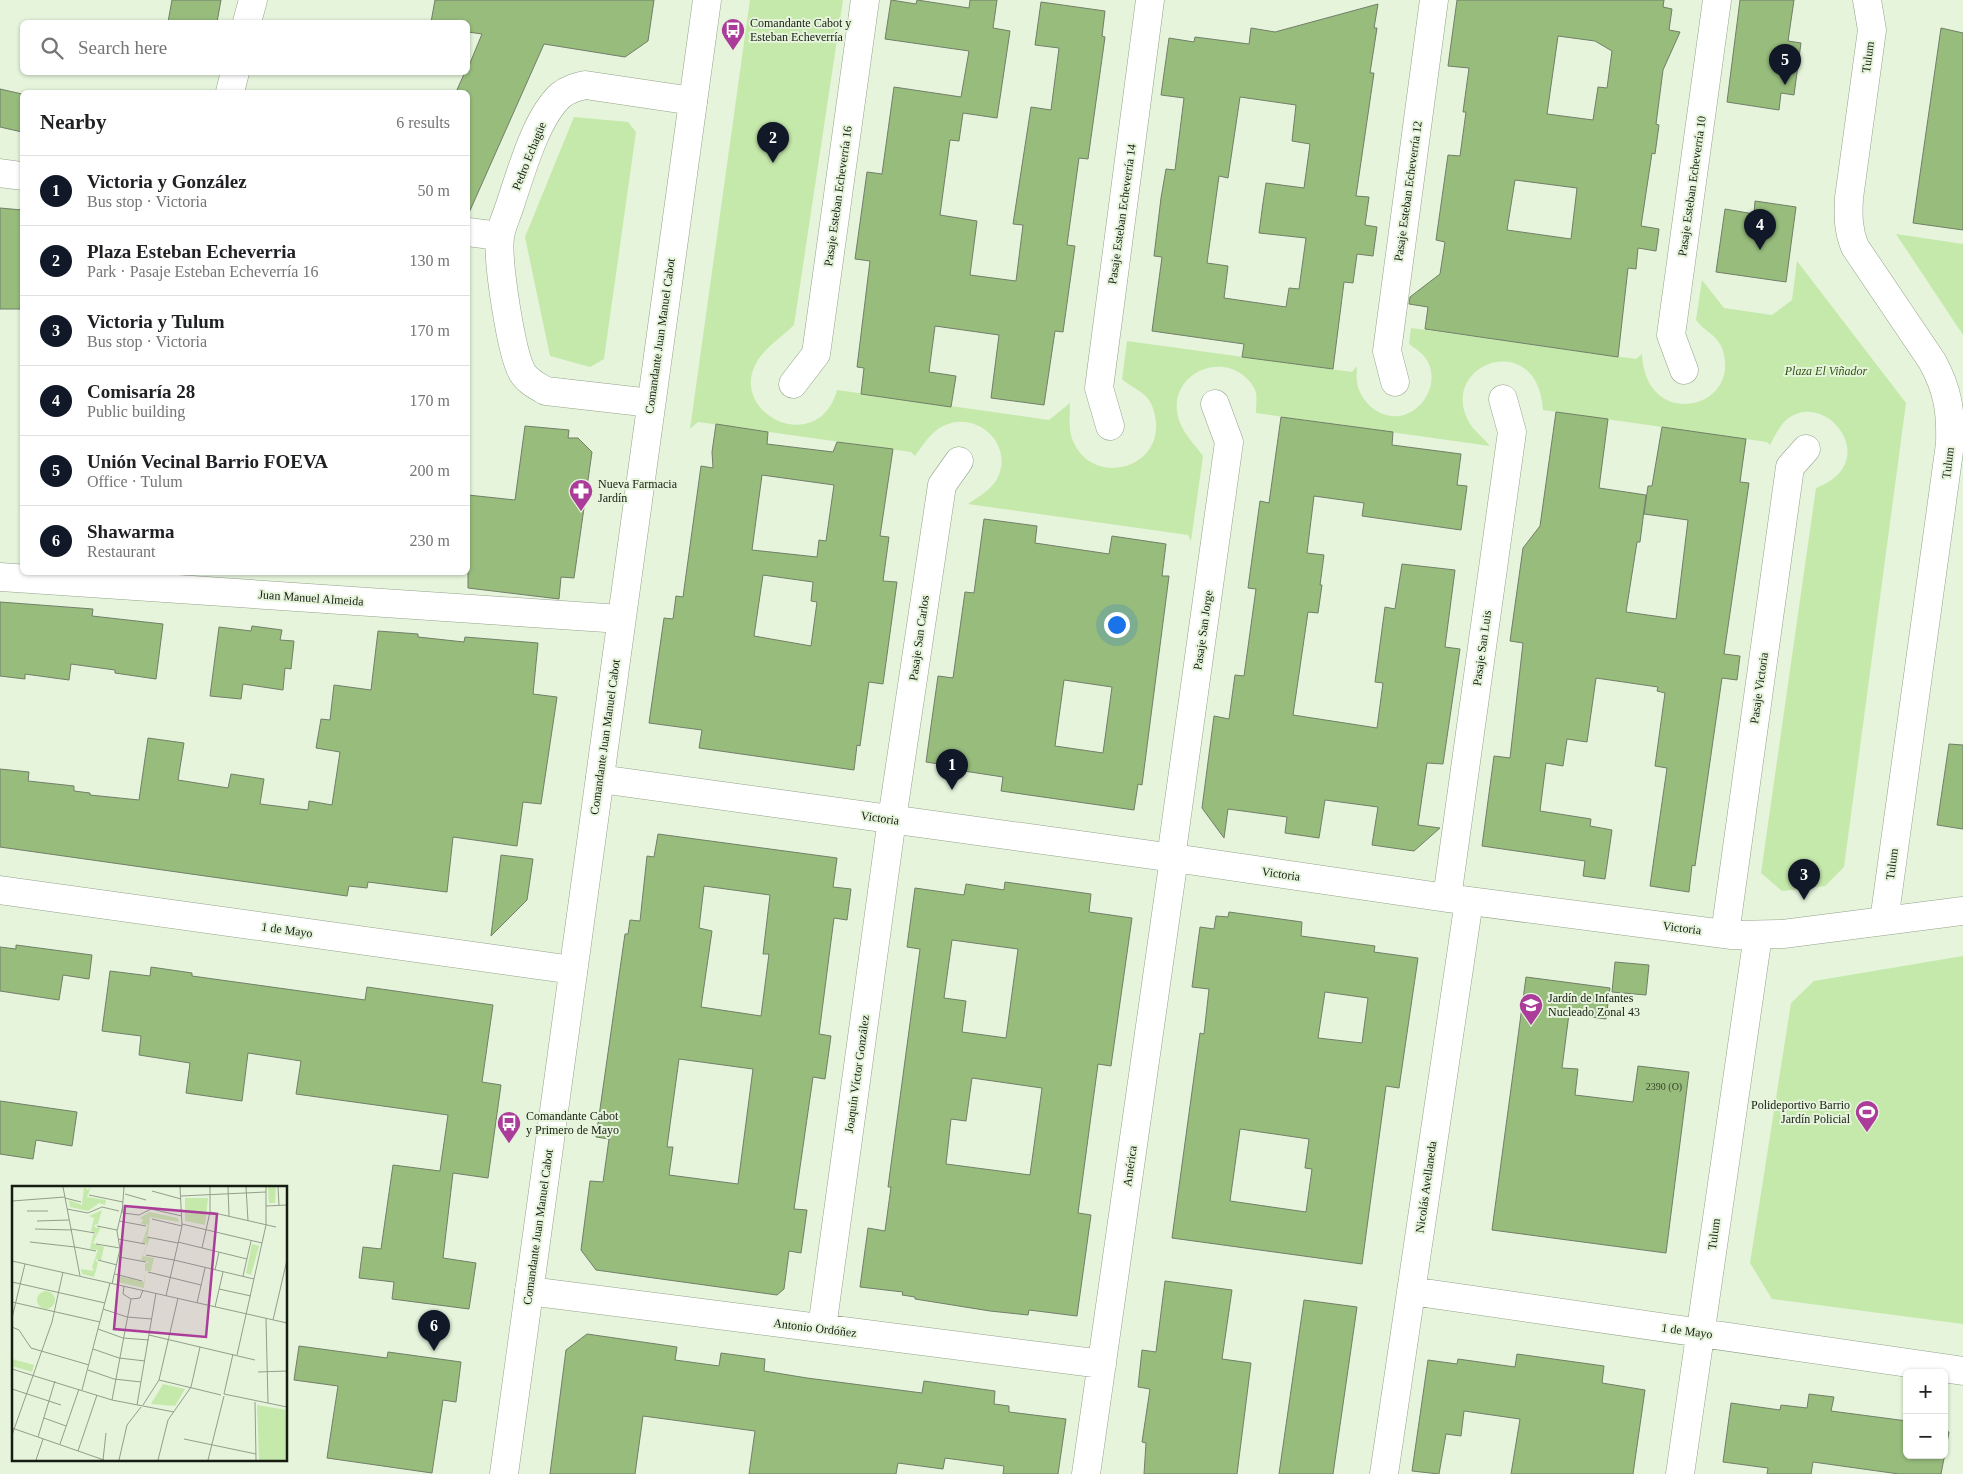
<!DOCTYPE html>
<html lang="en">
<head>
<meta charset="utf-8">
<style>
  :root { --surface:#fff; --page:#f6f6f6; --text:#202124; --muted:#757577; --line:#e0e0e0; --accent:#111827 }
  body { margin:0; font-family:"Times New Roman",serif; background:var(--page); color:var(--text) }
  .controls { position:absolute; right:15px; bottom:15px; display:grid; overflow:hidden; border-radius:8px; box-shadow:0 1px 4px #0004 }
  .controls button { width:45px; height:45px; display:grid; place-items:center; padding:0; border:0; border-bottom:1px solid var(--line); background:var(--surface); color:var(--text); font:25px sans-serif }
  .you { position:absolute; left:1116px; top:624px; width:18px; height:18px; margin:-12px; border:4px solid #fff; border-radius:50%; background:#1a73e8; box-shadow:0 0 0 8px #1a73e833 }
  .badge { display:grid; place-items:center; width:32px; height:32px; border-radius:50%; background:var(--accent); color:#fff; font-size:16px; font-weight:700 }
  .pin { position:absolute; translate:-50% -41px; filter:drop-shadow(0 1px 2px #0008) }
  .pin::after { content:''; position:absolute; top:26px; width:18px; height:15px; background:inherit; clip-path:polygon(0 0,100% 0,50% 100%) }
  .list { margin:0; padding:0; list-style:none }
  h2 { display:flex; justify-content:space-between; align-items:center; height:65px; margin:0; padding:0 20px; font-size:21px }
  h2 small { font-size:16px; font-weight:400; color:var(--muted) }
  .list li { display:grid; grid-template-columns:32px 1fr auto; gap:15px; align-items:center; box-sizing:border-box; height:70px; padding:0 20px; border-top:1px solid var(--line) }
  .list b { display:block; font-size:19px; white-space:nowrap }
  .list p { margin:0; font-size:16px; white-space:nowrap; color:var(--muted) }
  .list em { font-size:16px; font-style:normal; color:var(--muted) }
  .icon { flex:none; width:28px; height:28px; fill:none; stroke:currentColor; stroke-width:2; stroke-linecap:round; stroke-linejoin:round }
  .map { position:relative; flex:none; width:1963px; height:1474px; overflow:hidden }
  .search { position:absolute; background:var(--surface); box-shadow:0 1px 4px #0004; left:20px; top:20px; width:450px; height:55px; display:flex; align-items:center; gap:12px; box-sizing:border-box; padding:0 18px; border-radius:8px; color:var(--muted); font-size:19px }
  .panel { position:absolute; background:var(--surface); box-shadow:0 1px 4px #0004; left:20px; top:90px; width:450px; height:485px; border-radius:8px }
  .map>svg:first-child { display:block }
</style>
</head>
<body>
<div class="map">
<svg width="1963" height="1474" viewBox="0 0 1963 1474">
  <rect width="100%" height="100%" fill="#e5f4db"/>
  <path fill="#c5e9ab" d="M750 0H843L794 325C784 335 768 346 760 357 721 411 818 460 837 390L1049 420 1070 403C1070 415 1068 430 1073 441 1092 486 1160 471 1156 422 1155 414 1153 406 1149 400 1142 390 1130 387 1122 379L1127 341 1352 372 1357 366C1357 371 1356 377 1357 382 1360 403 1382 421 1404 415 1426 408 1438 382 1428 362 1424 354 1416 349 1409 344L1411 328 1636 359 1642 354C1645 432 1744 410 1722 348 1717 335 1704 331 1696 320L1702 280 1724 308 1772 315 1792 300 1797 261 1906 403 1844 867 1825 886 1782 891 1761 873 1816 488C1886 462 1823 384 1784 422 1778 429 1774 437 1770 445L1767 442 1543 410C1538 330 1444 361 1466 416 1470 428 1482 436 1490 446L1256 413C1256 407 1257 399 1256 393 1255 387 1248 379 1243 375 1211 352 1166 381 1179 420 1183 433 1195 445 1203 456L1191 541 1188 535 968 504C978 497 991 490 997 479 1015 445 977 409 943 426 931 432 922 446 915 456L911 452 698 422 690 429Z
    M574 117 628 122 636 132 604 359 590 367 550 356 525 237Z
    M1896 234 1963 244V335Z
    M1963 956V1324L1772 1299 1750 1263 1791 1003 1814 981Z"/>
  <path fill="#97bc7c" stroke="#717f68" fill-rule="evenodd" d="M172 0H221L217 22H168Z
    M435 0H654L648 41 625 57 544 44 468 215V92H456L465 72H468V68L482 34 468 32V22H431Z
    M891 0 916 4 917 0 969 8 970 0H997L993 28 1010 31 997 118 963 113 959 141 950 140 940 215 977 221 970 275 1016 281 1023 225 1013 224 1031 107 1051 110 1059 48 1035 45 1041 2 1105 11 1102 36 1105 37 1088 159 1079 158 1067 245 1075 246 1063 332 1055 331 1044 405 991 398 999 335 935 326 929 372 956 376 951 407 861 394 864 368 857 367 870 261 855 259 867 172 882 174 894 87 961 97 969 51 885 39Z
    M1457 0H1664L1663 7 1672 9 1669 30 1680 32 1663 70 1656 124 1659 125 1655 154 1652 153 1641 226 1659 229 1656 251 1638 248 1636 269 1628 268 1618 357 1425 329 1428 307 1409 304 1410 297 1440 274 1445 242 1436 240 1448 155 1460 156 1466 112H1463L1469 68 1448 66ZM1558 36 1595 41 1612 51 1607 88 1598 87 1593 120 1547 114ZM1515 180 1577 188 1571 239 1507 230Z
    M1740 0H1794L1788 41 1801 43 1794 95 1781 93 1779 110 1727 102Z
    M1378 4 1374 28H1377L1370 73H1374L1356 196 1369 197 1365 225 1377 227 1373 256 1357 254 1353 283 1344 282 1333 369 1242 357 1244 344 1152 331 1162 257 1154 256 1161 198 1166 169 1175 170 1184 98 1161 95 1169 38 1194 42 1195 37 1249 44 1251 28 1275 32ZM1240 97 1296 105 1292 141 1310 144 1304 188 1266 183 1263 203 1259 233 1306 238 1299 289 1289 288 1286 307 1224 298 1228 266 1207 263 1219 176 1228 178Z
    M1941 28 1963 33V230L1913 223Z
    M0 89 22 94V132L0 127Z
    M1755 201 1796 207 1786 282 1716 272 1725 209 1754 214Z
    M0 208 22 210V309H0Z
    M1556 412 1608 419 1599 488 1646 495 1640 542H1637L1626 612 1676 619 1688 520 1644 514 1648 486H1652L1662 427 1746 439 1740 482 1749 483 1724 654 1740 656 1737 680 1722 678 1695 866 1692 865 1689 892 1650 886 1667 768 1655 766 1665 693 1657 691 1658 687 1596 678 1587 742 1567 739 1563 766 1546 763 1540 811 1591 819 1590 826 1612 830 1605 879 1583 876 1585 861 1482 846 1494 756 1510 758 1523 643 1510 641 1523 548 1540 526Z
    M1281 417 1393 432 1392 445 1461 454 1457 485 1467 486 1461 530 1362 516 1364 503 1314 496 1307 553 1324 555 1320 585H1322L1318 613 1308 612 1293 715 1377 728 1383 683 1375 682 1385 607 1395 609 1402 564 1455 570 1445 647 1460 649 1443 764 1427 763 1418 825 1440 828 1414 851 1372 845 1378 807 1325 800 1319 838 1285 833 1287 817 1228 809 1224 838 1202 808 1214 716 1229 719 1235 675 1244 676 1256 589 1248 588 1260 501 1269 503Z
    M716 424 768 432 767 444 833 452 837 442 893 449 880 536 889 537 883 581 897 582 883 684 869 682 860 746 857 745 854 770 699 748 702 730 649 723 664 618 673 619 676 596 683 597 701 466 713 468 712 452ZM762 475 834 485 826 541 819 540 817 557 752 550ZM763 575 813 582 811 601 817 602 811 646 754 636Z
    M525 426 569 430 568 438H578L592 452 574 578 561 577 559 599 468 588V495L515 500Z
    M984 519 1037 526 1035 543 1109 554 1112 536 1166 544 1162 576H1169L1142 785 1138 784 1134 810 1001 791 1003 777 951 769V766L926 762 938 676 953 678 965 592 974 593ZM1064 680 1112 687 1103 753 1055 746Z
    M0 602 93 609 92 616 163 624 156 679 115 673V670L71 664 69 680 25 674V679L0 676Z
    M252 626 282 630 280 640 294 641 291 669 285 668 283 690 243 684 241 699 210 696 219 627 251 631Z
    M378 631 418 634V637L464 642 465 637 538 643 533 694 557 697 541 804 523 802 517 846 453 837 447 892 368 882 367 888 349 886 347 896 0 847V769L29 772 28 781 74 786V791L90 793V795L139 800 148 738 184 743 178 780 228 788 231 774 264 779 260 804 308 810 309 801 332 805 340 752 316 748 321 719 330 720 334 685 371 690Z
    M1949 744 1963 745V829L1937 825Z
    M658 834 837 858 833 887 851 889 847 920 834 918 819 1034 831 1036 825 1079 813 1077 794 1209 807 1210 801 1253 789 1251 784 1289 777 1295 596 1270 581 1250 590 1181 603 1182 609 1139 596 1137 625 934H628L630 920 640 921 647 856 654 857ZM704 886 770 895 763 954H769L761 1016 701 1007 712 931 699 928ZM679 1059 753 1069 738 1184 669 1175 673 1147H667Z
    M501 855 533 859 527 900 491 936Z
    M1005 882 1091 894 1089 912 1132 918 1111 1066 1098 1064 1091 1116 1078 1213 1091 1215 1077 1316 1029 1310 1028 1315 990 1311 915 1299V1297L902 1295 903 1292 860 1287 868 1228 885 1231 891 1187H888L920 949 907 947 915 888 964 895 966 884 1004 890ZM952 940 1018 949 1006 1038 962 1032 966 1001 944 998ZM972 1078 1042 1088 1030 1175 946 1164 951 1119 966 1121Z
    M1229 912 1302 922 1301 936 1375 946 1374 952 1418 958 1399 1088 1386 1086 1362 1264 1172 1238 1200 1033 1204 1034 1209 989 1192 987 1200 927 1214 929 1216 916 1228 917ZM1325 992 1368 998 1362 1043 1318 1038ZM1240 1129 1309 1139 1305 1168 1312 1169 1306 1212 1230 1201Z
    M16 945 92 955 89 979 63 975 59 1000 0 991V947L16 949Z
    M1615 962 1649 965 1646 995 1612 992Z
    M151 967 192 973V976L365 1000 367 987 493 1005 482 1082 501 1085 488 1178 453 1173 443 1258 476 1263 469 1309 392 1299 394 1282 359 1278 363 1247 381 1249 393 1165 440 1171 448 1115 296 1094 301 1061 248 1053 242 1101 186 1093 190 1063 139 1055 141 1036 102 1031 110 971 150 976Z
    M1526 977 1610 988 1606 1019 1569 1014 1562 1068 1578 1069 1575 1095 1633 1102 1638 1066 1689 1072 1666 1253 1492 1230Z
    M0 1101 77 1112 72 1146 36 1140 33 1159 0 1154Z
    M1165 1281 1232 1290 1222 1359 1251 1363 1237 1474H1144L1146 1443 1142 1442 1150 1389 1138 1387 1142 1350 1156 1352Z
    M1304 1300 1357 1307 1333 1474H1279Z
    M587 1334 677 1347 675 1360 719 1366 721 1353 765 1359 764 1371 807 1378 922 1393 924 1381 995 1391 994 1404 1009 1406V1412L1066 1419 1058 1474H1003L1004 1466 945 1458 943 1469 898 1463 896 1474H749L755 1431 643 1416 635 1474H550L566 1350Z
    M299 1346 387 1358 388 1352 461 1362 456 1402 443 1400 432 1473 327 1458 338 1386 294 1380Z
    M1517 1354 1604 1366 1602 1383 1645 1390 1633 1474H1511L1520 1419 1464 1411 1461 1436 1446 1434 1439 1474 1412 1471 1428 1360 1457 1364 1458 1359 1515 1367Z
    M1809 1394 1834 1397 1831 1411 1907 1421V1455H1944V1431L1949 1432 1941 1474H1899L1813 1462 1811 1474H1767L1768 1468 1723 1462 1731 1403 1780 1410 1781 1405 1807 1408Z"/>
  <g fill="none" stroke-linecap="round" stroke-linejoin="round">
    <g stroke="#94a28a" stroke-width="29">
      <path id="street" d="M1867 0 1872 30 1849 198C1848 216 1848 230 1855 247L1932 361C1948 390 1951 411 1950 444L1884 921
        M247 22 253 0
        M230 92 235 72
        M0 173 22 176
        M468 232 499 236
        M1684 370 1671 335 1717 0
        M1395 382 1387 351 1434 0
        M793 384 816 354 865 0
        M651 403 546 391C537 386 527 381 522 372 511 352 497 261 500 237 501 227 507 215 510 205 521 173 536 117 561 95 568 89 577 87 585 85L693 101
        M1110 426 1099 388 1150 0
        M0 577 621 619
        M600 779 1174 858 1447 898 1732 935 1783 934 1963 911
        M1171 858 1229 442 1215 404
        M0 890 573 970
        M1447 898 1512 432 1503 399
        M1725 934 1790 467 1806 449
        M529 1291 1102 1364
        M1411 1291 1963 1371
        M822 1328 892 819 942 485 959 461
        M1086 1474 1174 858
        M1384 1474 1469 901
        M1680 1474 1758 935"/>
    </g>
    <g stroke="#94a28a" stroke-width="29">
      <path id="secondary" d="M504 1474 707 0"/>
    </g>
    <use href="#street" stroke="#fff" stroke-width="28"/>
    <use href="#secondary" stroke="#fff" stroke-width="28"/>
  </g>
  <defs>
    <g id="bus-pin" transform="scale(1.25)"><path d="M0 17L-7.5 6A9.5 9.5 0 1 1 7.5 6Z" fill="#ab3c9a" stroke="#e5f4db"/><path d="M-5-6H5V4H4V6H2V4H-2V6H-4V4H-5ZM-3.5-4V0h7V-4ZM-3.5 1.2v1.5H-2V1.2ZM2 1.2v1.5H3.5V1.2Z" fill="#fff"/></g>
    <g id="pharmacy-pin" transform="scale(1.25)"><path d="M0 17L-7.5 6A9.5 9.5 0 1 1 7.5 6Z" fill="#ab3c9a" stroke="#e5f4db"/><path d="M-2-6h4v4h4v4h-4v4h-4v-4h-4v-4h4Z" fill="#fff"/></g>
    <g id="school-pin" transform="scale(1.25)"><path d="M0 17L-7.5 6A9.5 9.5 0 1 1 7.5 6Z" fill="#ab3c9a" stroke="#e5f4db"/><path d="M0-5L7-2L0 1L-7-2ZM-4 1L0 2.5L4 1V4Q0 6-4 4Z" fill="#fff"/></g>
    <g id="stadium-pin" transform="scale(1.25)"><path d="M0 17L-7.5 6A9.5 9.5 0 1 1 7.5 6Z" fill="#ab3c9a" stroke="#e5f4db"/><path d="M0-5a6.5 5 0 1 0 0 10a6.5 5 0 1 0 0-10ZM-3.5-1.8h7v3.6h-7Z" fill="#fff"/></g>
  </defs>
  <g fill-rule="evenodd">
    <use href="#bus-pin" x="733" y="30"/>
    <use href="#pharmacy-pin" x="581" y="491"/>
    <use href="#school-pin" x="1531" y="1005"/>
    <use href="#stadium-pin" x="1867" y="1112"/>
    <use href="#bus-pin" x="509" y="1123"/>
  </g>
  <g text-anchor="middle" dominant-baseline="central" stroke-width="4" stroke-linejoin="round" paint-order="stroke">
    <g font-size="10" fill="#37442d">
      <text x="1664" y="1086">2390 (O)</text>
    </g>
    <g font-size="12" fill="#171c13" stroke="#e5f4db" text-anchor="start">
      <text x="750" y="23">Comandante Cabot y<tspan x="750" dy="14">Esteban Echeverría</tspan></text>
      <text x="598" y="484">Nueva Farmacia<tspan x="598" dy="14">Jardín</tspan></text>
      <text x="1548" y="998">Jardín de Infantes<tspan x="1548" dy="14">Nucleado Zonal 43</tspan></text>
      <text x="1850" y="1105" text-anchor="end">Polideportivo Barrio<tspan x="1850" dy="14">Jardín Policial</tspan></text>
      <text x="526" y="1116">Comandante Cabot<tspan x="526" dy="14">y Primero de Mayo</tspan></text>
    </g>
    <g font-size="12" fill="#171c13" stroke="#e5f4db">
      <text transform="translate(1868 57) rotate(-82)">Tulum</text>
      <text transform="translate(529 156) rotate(-68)">Pedro Echagüe</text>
      <text transform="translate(1692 186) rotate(-82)">Pasaje Esteban Echeverría 10</text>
      <text transform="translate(1408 191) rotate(-82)">Pasaje Esteban Echeverría 12</text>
      <text transform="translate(838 196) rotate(-82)">Pasaje Esteban Echeverría 16</text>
      <text transform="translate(1122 214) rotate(-82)">Pasaje Esteban Echeverría 14</text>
      <text transform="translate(660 336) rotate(-82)">Comandante Juan Manuel Cabot</text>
      <text transform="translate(1948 463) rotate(-83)">Tulum</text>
      <text transform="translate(311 598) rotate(4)">Juan Manuel Almeida</text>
      <text transform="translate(1203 630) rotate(-82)">Pasaje San Jorge</text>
      <text transform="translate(919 638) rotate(-82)">Pasaje San Carlos</text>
      <text transform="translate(1482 648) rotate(-82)">Pasaje San Luis</text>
      <text transform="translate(1759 688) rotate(-82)">Pasaje Victoria</text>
      <text transform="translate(605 737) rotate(-82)">Comandante Juan Manuel Cabot</text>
      <text transform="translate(880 818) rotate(8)">Victoria</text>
      <text transform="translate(1892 864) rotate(-82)">Tulum</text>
      <text transform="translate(1281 874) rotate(8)">Victoria</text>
      <text transform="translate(1682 928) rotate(7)">Victoria</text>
      <text transform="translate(287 930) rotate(8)">1 de Mayo</text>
      <text transform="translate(857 1074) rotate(-82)">Joaquín Víctor González</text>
      <text transform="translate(1130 1166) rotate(-82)">América</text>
      <text transform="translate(1426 1187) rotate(-82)">Nicolás Avellaneda</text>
      <text transform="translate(538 1227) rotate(-82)">Comandante Juan Manuel Cabot</text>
      <text transform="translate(1714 1234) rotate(-82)">Tulum</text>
      <text transform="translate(815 1328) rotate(7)">Antonio Ordóñez</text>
      <text transform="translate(1687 1331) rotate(8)">1 de Mayo</text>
    </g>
    <g font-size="12" font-style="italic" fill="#315310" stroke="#e5f4db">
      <text x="1826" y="371">Plaza El Viñador</text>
    </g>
  </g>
  <g transform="translate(12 1186)">
    <rect width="275" height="275" fill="#e5f4db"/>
    <path d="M72 1 76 4 79 1 75 11 94 14 93 19 87 17 76 25 58 21 57 14 70 19ZM256 1H264L263 17H257ZM173 12H196L193 39 173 35ZM90 24 86 38 82 39 84 42 89 41 81 57 92 61 89 74 83 73 86 77 82 91 70 88 69 83 82 85 80 81 86 64 78 63 81 49 85 47 79 45 82 32 77 30ZM137 26 166 32 167 36 138 31 136 49 133 51 138 52 131 70 142 72 139 85H133L132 102 105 96 106 90 133 96V78L137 76 129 74 135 58 130 57 136 39 129 38 131 34 128 32ZM240 58 247 60 239 89 234 87ZM25 114a9 9 0 1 1 18 0a9 9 0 1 1-18 0ZM0 173 22 179 20 186 0 180ZM151 198 173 203 163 220 139 218ZM245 219 275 224V274H247Z" fill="#c5e9ab"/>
    <path fill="none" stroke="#939e8b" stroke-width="1" d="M51 1 68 90M216 1 217 30M234 1 236 35M266 1 267 19M140 5 169 13M113 8 134 14M77 9 111 16M169 10 254 6M53 12 69 16M0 15 53 11M254 20 275 19M55 23 76 27 90 21 107 25M15 25H36M198 26 264 41M110 27 112 1M111 27 127 29 139 23 170 30M140 33 170 40M25 35 57 34M107 35 134 40M170 38 250 57M85 40 105 44M0 43V59M23 43 60 44M59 43 83 47M135 51 166 57M106 53 133 58M18 56 63 61M166 56 235 73M84 58 108 62M63 61 84 65M190 62 198 26V1M134 69 162 74M107 71 134 76M86 74 105 79M162 74 242 93M0 75 275 137M203 84 207 66M136 86 189 99M103 88 130 95M231 90 239 55M0 96 93 117M100 98 108 63 105 45 111 20M112 100 111 108 119 113 128 112 131 104M207 103 239 110M154 110 170 40 168 1M0 116 88 136M185 117 193 82M203 121 211 86M91 123 115 131 140 133M0 132 13 78M254 132 256 217M261 134 275 74M0 141 7 144 19 162 77 179M86 143 111 152 137 154M137 149 243 174M81 163 107 172 133 175M225 169 254 39V1M0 183 100 214 162 226M76 184 102 193 129 196M246 186 275 185M147 194 209 209M0 203 49 219M70 204 98 97M212 208 275 221M212 208 221 168M100 214 119 113M243 216 244 274M125 219 144 107M131 219 147 194 166 112M32 232 54 240M0 242 92 274M0 249 40 136 51 86M26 251 43 195M172 253 244 268M48 258 67 203M66 265 85 209M24 274 31 253M91 274 94 247M107 274 115 239 129 221M146 274 156 234 179 201 188 161M196 274 212 210"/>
    <path fill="#ab3c9a" fill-opacity="0.15" stroke="#ab3c9a" stroke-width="2.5" d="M113 20 205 28 194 151 102 143Z"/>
    <rect width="275" height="275" fill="none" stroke="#171c13" stroke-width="2.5"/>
  </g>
</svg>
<div class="controls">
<button>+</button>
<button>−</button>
</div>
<div class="you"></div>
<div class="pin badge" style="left:952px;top:790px">1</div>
<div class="pin badge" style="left:773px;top:163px">2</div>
<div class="pin badge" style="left:1804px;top:900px">3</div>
<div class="pin badge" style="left:1760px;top:250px">4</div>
<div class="pin badge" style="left:1785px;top:85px">5</div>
<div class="pin badge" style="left:434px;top:1351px">6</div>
<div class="search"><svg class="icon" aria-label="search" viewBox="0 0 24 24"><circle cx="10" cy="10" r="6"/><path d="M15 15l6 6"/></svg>Search here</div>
<section class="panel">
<h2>Nearby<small>6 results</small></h2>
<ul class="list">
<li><span class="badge">1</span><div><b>Victoria y González</b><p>Bus stop · Victoria</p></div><em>50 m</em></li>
<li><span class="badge">2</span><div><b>Plaza Esteban Echeverria</b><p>Park · Pasaje Esteban Echeverría 16</p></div><em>130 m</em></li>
<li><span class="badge">3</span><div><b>Victoria y Tulum</b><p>Bus stop · Victoria</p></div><em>170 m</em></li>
<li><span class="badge">4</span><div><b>Comisaría 28</b><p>Public building</p></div><em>170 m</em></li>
<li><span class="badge">5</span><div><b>Unión Vecinal Barrio FOEVA</b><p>Office · Tulum</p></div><em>200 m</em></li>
<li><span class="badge">6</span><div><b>Shawarma</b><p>Restaurant</p></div><em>230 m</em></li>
</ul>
</section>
</div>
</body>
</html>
